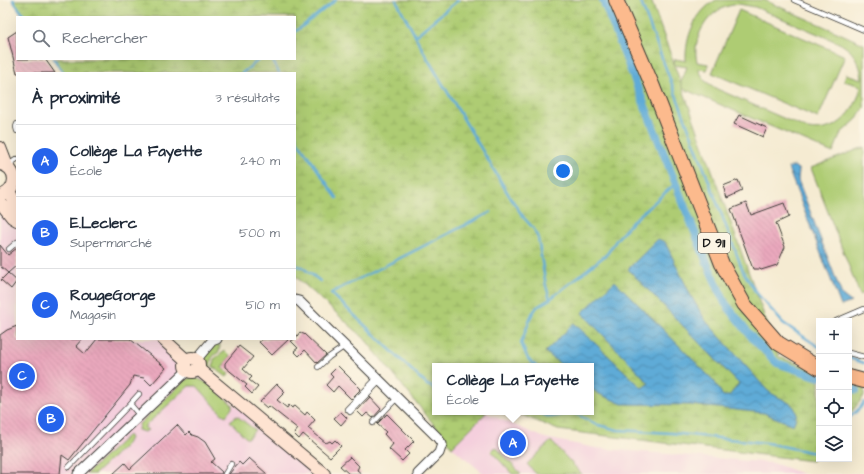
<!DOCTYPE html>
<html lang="fr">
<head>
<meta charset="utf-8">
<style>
  :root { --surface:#fff; --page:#f2f2f3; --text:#1f2937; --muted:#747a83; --line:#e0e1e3; --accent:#2563eb }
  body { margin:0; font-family:"Architects Daughter",sans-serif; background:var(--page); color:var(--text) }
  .controls { position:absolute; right:12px; bottom:12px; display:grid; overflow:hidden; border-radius:0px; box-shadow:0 4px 16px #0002 }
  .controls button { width:36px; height:36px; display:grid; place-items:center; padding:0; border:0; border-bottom:1px solid var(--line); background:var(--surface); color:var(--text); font:20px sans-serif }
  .you { position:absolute; left:563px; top:171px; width:14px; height:14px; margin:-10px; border:3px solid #fff; border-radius:50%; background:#1a73e8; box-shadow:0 0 0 6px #1a73e833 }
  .badge { display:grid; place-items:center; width:26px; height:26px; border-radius:50%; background:var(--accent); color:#fff; font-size:13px; font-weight:700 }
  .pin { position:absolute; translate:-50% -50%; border:2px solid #fff; box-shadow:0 1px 4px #0006 }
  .popup { position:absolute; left:432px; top:363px; width:162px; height:52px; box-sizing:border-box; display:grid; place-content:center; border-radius:0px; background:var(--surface); filter:drop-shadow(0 1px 3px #0005); font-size:13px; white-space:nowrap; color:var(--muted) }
  .popup b { font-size:15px; color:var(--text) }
  .popup::after { content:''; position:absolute; left:50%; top:100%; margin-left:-8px; border:8px solid transparent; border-top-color:var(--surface) }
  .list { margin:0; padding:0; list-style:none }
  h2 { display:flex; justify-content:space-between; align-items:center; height:52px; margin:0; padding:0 16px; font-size:17px }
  h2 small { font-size:13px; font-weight:400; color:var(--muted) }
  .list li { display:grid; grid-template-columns:26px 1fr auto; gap:12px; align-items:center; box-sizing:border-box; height:72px; padding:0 16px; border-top:1px solid var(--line) }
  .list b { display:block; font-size:15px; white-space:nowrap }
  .list p { margin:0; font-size:13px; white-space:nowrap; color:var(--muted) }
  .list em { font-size:13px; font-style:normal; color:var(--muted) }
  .icon { flex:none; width:22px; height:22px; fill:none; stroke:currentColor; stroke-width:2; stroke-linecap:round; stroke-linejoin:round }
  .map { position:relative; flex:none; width:864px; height:474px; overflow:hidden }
  .search { position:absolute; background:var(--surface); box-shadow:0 4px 16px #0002; left:16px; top:16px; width:280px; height:44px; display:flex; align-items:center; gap:10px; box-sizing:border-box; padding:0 14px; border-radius:0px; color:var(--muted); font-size:15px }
  .panel { position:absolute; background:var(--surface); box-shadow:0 4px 16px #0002; left:16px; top:72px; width:280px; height:268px; border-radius:0px }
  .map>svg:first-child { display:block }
</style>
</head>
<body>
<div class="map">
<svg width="864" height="474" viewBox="0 0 864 474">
  <defs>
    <pattern id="wetland-marsh" width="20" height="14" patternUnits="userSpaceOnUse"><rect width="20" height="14" fill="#aecc73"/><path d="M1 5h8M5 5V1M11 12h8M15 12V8" fill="none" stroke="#95af63"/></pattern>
    <pattern id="water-waves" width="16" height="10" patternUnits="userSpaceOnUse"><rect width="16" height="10" fill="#5fabd7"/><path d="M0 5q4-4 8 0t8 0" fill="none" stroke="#4e8aae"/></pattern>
    <pattern id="building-back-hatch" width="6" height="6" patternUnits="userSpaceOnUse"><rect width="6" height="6" fill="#eaa8bd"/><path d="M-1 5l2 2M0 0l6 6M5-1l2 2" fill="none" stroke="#c890a2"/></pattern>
  </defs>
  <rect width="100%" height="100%" fill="#fcf5e5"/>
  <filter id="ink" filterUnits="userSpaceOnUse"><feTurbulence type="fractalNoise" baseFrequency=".025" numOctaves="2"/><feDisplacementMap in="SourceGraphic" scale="8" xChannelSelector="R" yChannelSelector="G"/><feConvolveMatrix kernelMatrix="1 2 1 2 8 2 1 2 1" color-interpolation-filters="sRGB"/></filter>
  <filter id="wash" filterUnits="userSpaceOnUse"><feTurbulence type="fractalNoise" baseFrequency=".012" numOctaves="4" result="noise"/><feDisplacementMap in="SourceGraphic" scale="16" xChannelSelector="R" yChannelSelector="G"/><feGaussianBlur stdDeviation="0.9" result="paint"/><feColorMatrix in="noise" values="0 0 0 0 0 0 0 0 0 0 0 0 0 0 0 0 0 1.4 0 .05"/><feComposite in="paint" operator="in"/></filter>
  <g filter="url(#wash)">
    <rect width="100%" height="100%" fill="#f5ebd2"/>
    <path fill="#f4cfdd" d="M0 202 17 216V339H159L177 356 317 474H0Z
      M486 413 545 438 596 448 773 463 803 474H484L452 447Z"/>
    <path fill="#aecc73" stroke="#657448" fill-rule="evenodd" d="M716 0H764L864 44V108L856 120 841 133 833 153 679 87 687 67 674 65 675 59 686 61C685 37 695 12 716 0ZM739 4 755 7 839 43C853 50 861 63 862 79L846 74 844 81 861 86C856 112 837 134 808 129L717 89 705 81 698 69 707 70 708 64 697 62C692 43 703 18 721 9 726 6 733 5 739 4Z
      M739 10 845 56 818 118 712 73Z
      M864 147V293L860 295 811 168Z
      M215 344 220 345 219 352C209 358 212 360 209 371L205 365 204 358Z
      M225 351 230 356 222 368 229 374 227 377 213 367 214 359Z
      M191 377C207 379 220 394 232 404V408L226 416 222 414 197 386H189L144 427 148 430 144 432 138 430 139 424 185 380Z
      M237 416 255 430 247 439 230 421Z
      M128 435 130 438 127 444 95 474H86Z
      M551 441 582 474H536L527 464Z
      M496 447 521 474H512L491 451Z"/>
    <path fill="url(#wetland-marsh)" stroke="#657448" d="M12 0H651L779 357 819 371V452L812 461 558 430 515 412H591V366H435V412H487L452 447 364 338 295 276V73H63L53 59H295V17H24Z
      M849 382 864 388V396L849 415Z"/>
    <path fill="url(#water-waves)" stroke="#3e647a" d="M794 166 799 170 798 180 842 295 851 302 841 306 788 168Z
      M658 239 665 242 691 296 706 321 767 390C781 402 805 402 793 425L764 413 690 405 622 404 597 393 591 388V366H563L545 352 574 323 642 388 649 383 582 313 615 281 714 381 723 396H729L739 384 628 269Z"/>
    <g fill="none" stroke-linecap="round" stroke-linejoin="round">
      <path stroke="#5fabd7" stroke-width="2.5" d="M13 0 25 17
        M396 0 426 56 510 197 524 218 534 229 538 238 546 286 550 299
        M640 0 743 271 755 291 783 323 819 347
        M295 32 336 0
        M415 36 458 0
        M54 59 64 73
        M272 59 279 73
        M242 73 260 59
        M295 133 297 140 337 198
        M295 265 302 267 320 281
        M849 358 864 363
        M536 366 528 359 521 343 532 314 537 307 550 299 607 254 617 239 633 221 675 184
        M435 388 427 385 331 293 491 212
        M538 412 550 417 574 413 598 425 618 430 671 433 767 443 815 453 819 447
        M849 418 860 408 864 402"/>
      <path stroke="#5fabd7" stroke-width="8" d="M603 0 707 263 725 303 754 340 777 363 819 377
        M849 388 856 390"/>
    </g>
    <g id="blocks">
      <path fill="url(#building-back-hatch)" d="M17 31V59H45L55 73H17L8 37Z
        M739 115 767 128 763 137 734 124Z
        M738 180 742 191 727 198 723 186Z
        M746 203 751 215 784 203 789 217 776 223 785 247 777 265 761 270 760 269H753L731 209Z
        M0 245 8 255 17 248V265L8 273 0 266Z
        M8 273 17 281 11 289 1 280Z
        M17 326V339H82L76 346 85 354 97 339H130L166 368 151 385 144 378 133 376 130 385 69 460 62 455 60 474H0V335L7 330Z
        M300 332 303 334H304L326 355 317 363 305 350 299 356 294 351 298 348 291 341 295 339Z
        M263 339H289L272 355 259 342Z
        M239 346 253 357 243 369 252 377 249 380 258 387 252 394 245 387 247 385 225 367V363Z
        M338 366 361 389 351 399 338 386 333 392 326 385 333 377 330 374Z
        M277 384 285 392 277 400 287 408 289 405 292 408 295 406 305 415 307 412 315 420 308 428 326 443 330 441 332 443 335 440 341 446 330 457 303 434 299 439 294 434 298 429 269 406 267 408 260 402Z
        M370 397 381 409 373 418 367 413 363 417 357 411Z
        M341 412 347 418 341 425 334 418Z
        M387 414 414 441 405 450 409 454 402 461 389 449 393 444 384 434 386 432 377 424Z
        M177 425 186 435 189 432 192 435 198 437 205 442 215 459 211 462 222 472 221 474H113L125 463 130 469Z
        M350 457 359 466 357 470 362 474H349L340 466Z
        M249 458 267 474H229L239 462 242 465Z"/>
    </g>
  </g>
  <g filter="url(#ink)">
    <use href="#blocks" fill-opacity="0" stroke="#3d3b37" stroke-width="1"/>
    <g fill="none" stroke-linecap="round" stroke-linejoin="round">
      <g stroke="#3d3b37" stroke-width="6">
        <path id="service" d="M794 0 864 30
          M17 124 16 127 17 131
          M8 165 17 159
          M9 249 17 242
          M836 321 864 309
          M849 353 864 357
          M318 367 329 357 345 346
          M130 404 139 394
          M347 409 377 378
          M350 412 380 381
          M373 423 397 398
          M69 467 130 404 140 416
          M225 474 231 464"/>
      </g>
      <g stroke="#3d3b37" stroke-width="11">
        <path id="minor" d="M295 300 299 301 437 437 442 444 439 453 418 474
          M196 360 212 341 217 339
          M78 474 188 370"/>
      </g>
      <g stroke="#3d3b37" stroke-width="14">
        <path id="secondary" d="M0 148 7 166
          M0 164C19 168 18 191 0 196
          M9 191 17 207
          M0 202 12 217 17 220
          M163 339 186 360
          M185 365a7 7 0 1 1 14 0a7 7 0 1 1-14 0Z
          M197 368 324 474"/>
      </g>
      <g stroke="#3d3b37" stroke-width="16">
        <path id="primary" d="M616 0 653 87 722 264 744 304 778 343 819 368
          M849 377 864 381"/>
      </g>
      <use href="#service" stroke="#fff" stroke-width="4.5"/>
      <use href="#minor" stroke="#fff" stroke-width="9"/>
      <use href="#secondary" stroke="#fee3d1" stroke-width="12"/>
      <use href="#primary" stroke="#fcba8d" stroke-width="14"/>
    </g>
  </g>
  <g text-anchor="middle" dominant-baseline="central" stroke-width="3" stroke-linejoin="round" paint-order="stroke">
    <rect fill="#fcf5e5" stroke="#5f5d58" stroke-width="1" x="698" y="233" width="32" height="20" rx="3"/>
    <g font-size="12" font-weight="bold" fill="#1c1c1c">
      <text x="714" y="243">D 911</text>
    </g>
  </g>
</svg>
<div class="controls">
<button>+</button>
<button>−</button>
<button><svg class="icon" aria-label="locate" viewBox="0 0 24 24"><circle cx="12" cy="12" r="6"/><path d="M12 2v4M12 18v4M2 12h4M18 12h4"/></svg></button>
<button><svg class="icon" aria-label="layers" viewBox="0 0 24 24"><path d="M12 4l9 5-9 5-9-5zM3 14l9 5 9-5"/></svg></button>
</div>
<div class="you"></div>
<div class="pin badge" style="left:513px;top:443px">A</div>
<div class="popup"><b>Collège La Fayette</b>École</div>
<div class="pin badge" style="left:51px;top:419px">B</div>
<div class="pin badge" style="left:22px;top:376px">C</div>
<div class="search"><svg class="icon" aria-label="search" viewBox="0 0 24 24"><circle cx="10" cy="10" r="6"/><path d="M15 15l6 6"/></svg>Rechercher</div>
<section class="panel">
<h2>À proximité<small>3 résultats</small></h2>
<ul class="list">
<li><span class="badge">A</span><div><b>Collège La Fayette</b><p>École</p></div><em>240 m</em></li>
<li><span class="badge">B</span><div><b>E.Leclerc</b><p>Supermarché</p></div><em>500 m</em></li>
<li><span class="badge">C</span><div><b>RougeGorge</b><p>Magasin</p></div><em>510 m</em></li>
</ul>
</section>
</div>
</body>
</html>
